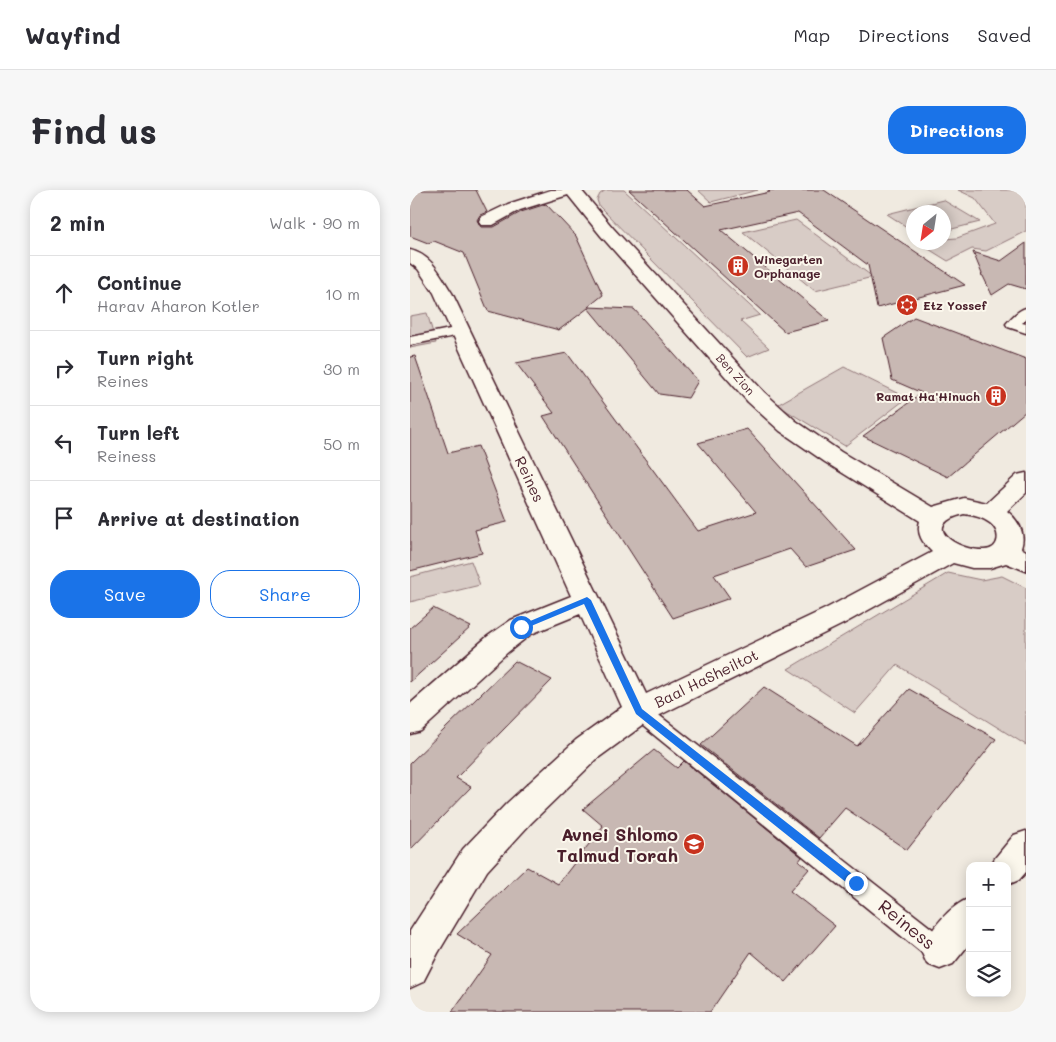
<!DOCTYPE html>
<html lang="en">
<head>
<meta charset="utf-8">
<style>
  :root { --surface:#fff; --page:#f7f7f7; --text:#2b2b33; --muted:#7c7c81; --line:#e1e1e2; --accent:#1a73e8 }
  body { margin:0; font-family:Mali,sans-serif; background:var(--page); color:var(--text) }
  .controls { position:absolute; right:15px; bottom:15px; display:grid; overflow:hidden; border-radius:10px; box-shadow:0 2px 12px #0003 }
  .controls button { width:45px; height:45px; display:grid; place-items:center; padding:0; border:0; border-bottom:1px solid var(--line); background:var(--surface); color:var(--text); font:25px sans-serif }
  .compass { position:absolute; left:496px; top:15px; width:45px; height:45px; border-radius:50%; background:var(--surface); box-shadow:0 2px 12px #0003; rotate:210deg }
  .stop { position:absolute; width:15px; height:15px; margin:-11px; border:4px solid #1a73e8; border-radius:50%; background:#fff }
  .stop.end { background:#1a73e8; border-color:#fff; box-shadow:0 1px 5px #0008 }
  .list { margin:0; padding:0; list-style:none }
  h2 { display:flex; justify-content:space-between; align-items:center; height:65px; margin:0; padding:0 20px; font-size:21px }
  h2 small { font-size:16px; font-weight:400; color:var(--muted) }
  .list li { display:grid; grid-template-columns:32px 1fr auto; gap:15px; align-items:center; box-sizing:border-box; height:75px; padding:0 20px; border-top:1px solid var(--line) }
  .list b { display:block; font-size:19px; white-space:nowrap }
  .list p { margin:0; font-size:16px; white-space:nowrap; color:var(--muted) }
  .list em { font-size:16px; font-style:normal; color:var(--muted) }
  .actions { display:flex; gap:10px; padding:15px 20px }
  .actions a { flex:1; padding:11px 0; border:1px solid var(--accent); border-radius:20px; text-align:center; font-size:18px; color:var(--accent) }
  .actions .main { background:var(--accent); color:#fff }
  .icon { flex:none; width:28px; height:28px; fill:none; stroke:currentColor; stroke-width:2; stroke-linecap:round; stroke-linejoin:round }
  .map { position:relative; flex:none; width:616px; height:822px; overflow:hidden; border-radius:20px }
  header { display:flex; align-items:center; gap:30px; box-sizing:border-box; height:70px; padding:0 25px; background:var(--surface); border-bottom:1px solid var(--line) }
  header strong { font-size:24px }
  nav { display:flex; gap:28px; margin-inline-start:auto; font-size:18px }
  .intro { display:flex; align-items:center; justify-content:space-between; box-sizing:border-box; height:120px; padding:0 30px }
  h1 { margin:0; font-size:35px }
  .button { padding:12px 22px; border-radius:20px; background:var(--accent); color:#fff; font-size:18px; font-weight:700 }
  main { display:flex; gap:30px; padding:0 30px }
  aside { flex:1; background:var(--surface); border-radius:20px; box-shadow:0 2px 12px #0003 }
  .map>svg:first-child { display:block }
</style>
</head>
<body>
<header>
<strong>Wayfind</strong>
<nav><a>Map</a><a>Directions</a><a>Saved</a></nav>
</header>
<div class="intro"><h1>Find us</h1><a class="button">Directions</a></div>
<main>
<aside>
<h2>2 min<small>Walk · 90 m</small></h2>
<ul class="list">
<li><svg class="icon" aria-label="ahead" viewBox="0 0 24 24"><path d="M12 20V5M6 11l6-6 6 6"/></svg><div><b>Continue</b><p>Harav Aharon Kotler</p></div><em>10 m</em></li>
<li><svg class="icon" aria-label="right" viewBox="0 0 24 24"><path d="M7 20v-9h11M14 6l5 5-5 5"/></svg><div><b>Turn right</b><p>Reines</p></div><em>30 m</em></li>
<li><svg class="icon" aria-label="left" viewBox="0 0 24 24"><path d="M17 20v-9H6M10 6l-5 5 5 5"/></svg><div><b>Turn left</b><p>Reiness</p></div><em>50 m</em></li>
<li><svg class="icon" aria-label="arrive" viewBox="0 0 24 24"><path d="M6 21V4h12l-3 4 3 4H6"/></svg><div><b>Arrive at destination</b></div></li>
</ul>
<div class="actions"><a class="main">Save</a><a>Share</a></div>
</aside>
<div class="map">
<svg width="616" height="822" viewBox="0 0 616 822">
  <rect width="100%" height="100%" fill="#f0eae0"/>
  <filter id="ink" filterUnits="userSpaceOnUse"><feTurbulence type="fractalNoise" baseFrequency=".02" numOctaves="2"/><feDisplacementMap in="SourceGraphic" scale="10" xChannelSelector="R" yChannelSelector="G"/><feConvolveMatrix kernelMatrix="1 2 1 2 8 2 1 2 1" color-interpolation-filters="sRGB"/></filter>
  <g filter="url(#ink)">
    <path fill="#d8ccc6" stroke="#917678" d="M196 0H214L350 125 330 131 359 158 337 167 189 16 187 10 190 4Z
      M288 0H348L301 12Z
      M548 0H616V41L576 61 562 59 538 71 509 53 534 52V49L547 48 585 34 565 8Z
      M533 10 570 32 534 41V22H503V41L477 24Z
      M386 30 463 87 405 101 333 42Z
      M17 123 26 153 0 158V126Z
      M434 177 497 208 435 256 367 215Z
      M61 371 70 395 0 412V387Z
      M538 383 571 390 592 386 616 398V555L487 475 445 523 378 479Z"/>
    <path fill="#c8b8b3" stroke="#4a1f2b" d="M0 0H66L77 22 70 25 67 30 71 37H84L111 22 136 14 166 46 193 105 178 117 224 119 288 191 278 208 249 204 178 118 149 140 78 121 54 63 24 51 18 53 0 46Z
      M219 0H277L295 16 360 2 357 0H414L555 95 467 118 458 75 388 23 311 40 419 131 375 142Z
      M616 53V99L599 94 582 105 573 86 571 85 572 84 563 62 591 71Z
      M504 127 616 169V221L538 287 453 246 512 203 482 190 473 148Z
      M157 163 288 341 346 322 288 253 337 239 446 360 396 377 380 359 304 385 320 408 263 428 133 226 144 223 106 173Z
      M5 166 38 263 68 256 97 332 65 340 72 363 0 381V167Z
      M23 418 61 437 0 492V438Z
      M105 471 142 490 46 588 61 597 0 660V573Z
      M354 497 447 556 499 499 586 549 497 660 435 618 409 648 291 555Z
      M244 560 267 578 274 571 392 667 389 671 399 679 380 701 425 736 376 792 341 762 300 822H42L82 765 47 744 117 677 148 694 193 636 173 619Z"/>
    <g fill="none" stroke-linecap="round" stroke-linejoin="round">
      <g stroke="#4a1f2b" stroke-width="3">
        <path id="lane" d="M616 118V129L612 133 616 134V143L598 137 596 134C601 128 608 120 616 118Z
          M50 137 57 141 55 144 0 155V147Z
          M229 513 236 515 539 752 543 761 539 770 530 773 521 770 222 527 219 521 222 515Z"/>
      </g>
      <g stroke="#4a1f2b" stroke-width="3">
        <path id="street" d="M141 0H171L203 38 354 202 386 231 431 262 523 317 554 308 577 313 607 285 616 283V303L597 321C609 331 616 344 611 358L616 361V381L596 373 580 378H562L543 373 435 433 240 530 188 568 121 633 77 681 28 763 13 792 0 798V741L53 659 97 613 166 550 212 517 170 424 121 444 98 462 11 541 0 544V514L78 446 101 430 161 406 24 103 8 79 0 73V60C22 65 31 86 42 103L236 504 415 419 522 362C513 353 506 344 510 331L415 272 370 241 338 212 191 46 158 5 110 20 83 35H71L69 31 71 27 98 14ZM554 324C563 325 572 327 580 333 591 341 591 360 574 360 547 361 508 335 554 324Z
          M616 641V682L609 690 597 695V676H581L585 668 604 645Z
          M560 708V753L543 774 530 779 517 774 511 761C520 740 539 716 560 708Z"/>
      </g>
      <use href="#lane" fill="#fbf7ec" fill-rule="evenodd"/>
      <use href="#street" fill="#fbf7ec" fill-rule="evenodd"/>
    </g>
  </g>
  <path fill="#1a73e8" d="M177 407 181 410 232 519 450 690 451 693 450 697H442L226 524 174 414 114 439 111 440 106 437Z"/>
  <defs>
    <g id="building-disc" transform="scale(1.125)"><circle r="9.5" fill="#c8321e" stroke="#fbf7ec"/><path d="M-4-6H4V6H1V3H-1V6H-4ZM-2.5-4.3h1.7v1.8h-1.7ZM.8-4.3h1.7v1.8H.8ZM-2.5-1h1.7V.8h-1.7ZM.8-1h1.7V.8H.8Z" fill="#fff"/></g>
    <g id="synagogue-disc" transform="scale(1.125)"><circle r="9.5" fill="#c8321e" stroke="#fbf7ec"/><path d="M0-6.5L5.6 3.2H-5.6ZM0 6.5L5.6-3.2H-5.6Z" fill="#fff"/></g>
    <g id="school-disc" transform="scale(1.125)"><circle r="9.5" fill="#c8321e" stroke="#fbf7ec"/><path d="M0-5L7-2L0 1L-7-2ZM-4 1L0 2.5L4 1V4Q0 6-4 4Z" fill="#fff"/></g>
  </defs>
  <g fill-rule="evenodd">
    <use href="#building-disc" x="328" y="76"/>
    <use href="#synagogue-disc" x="497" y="115"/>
    <use href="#building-disc" x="586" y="206"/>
    <use href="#school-disc" x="284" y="654"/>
  </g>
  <g text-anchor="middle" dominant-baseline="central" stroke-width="4" stroke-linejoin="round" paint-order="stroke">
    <g font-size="12" font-weight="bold" fill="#4a1f2b" stroke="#fbf7ec" text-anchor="start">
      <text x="344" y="69">Winegarten<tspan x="344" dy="14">Orphanage</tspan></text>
      <text x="513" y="115">Etz Yossef</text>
      <text x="570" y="206" text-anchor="end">Ramat Ha'Hinuch</text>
    </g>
    <g font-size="12" fill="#4a1f2b" stroke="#fbf7ec">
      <text transform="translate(326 184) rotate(48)">Ben Zion</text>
    </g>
    <g font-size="15" fill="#4a1f2b" stroke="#fbf7ec">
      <text transform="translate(120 289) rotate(65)">Reines</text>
      <text transform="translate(296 488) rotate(-26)">Baal HaSheiltot</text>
    </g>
    <g font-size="18" font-weight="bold" fill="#4a1f2b" stroke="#fbf7ec" text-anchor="end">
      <text x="268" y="644">Avnei Shlomo<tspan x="268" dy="21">Talmud Torah</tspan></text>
    </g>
    <g font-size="18" fill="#4a1f2b" stroke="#fbf7ec">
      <text transform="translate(497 734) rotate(39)">Reiness</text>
    </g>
  </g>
</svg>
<div class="controls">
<button>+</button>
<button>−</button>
<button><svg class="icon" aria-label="layers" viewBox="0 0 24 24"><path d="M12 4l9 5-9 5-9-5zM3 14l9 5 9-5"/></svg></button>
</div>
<svg class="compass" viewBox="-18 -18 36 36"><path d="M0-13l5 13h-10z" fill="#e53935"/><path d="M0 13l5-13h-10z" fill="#7c7c81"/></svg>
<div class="stop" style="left:111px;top:437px"></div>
<div class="stop end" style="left:446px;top:693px"></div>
</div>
</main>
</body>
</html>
